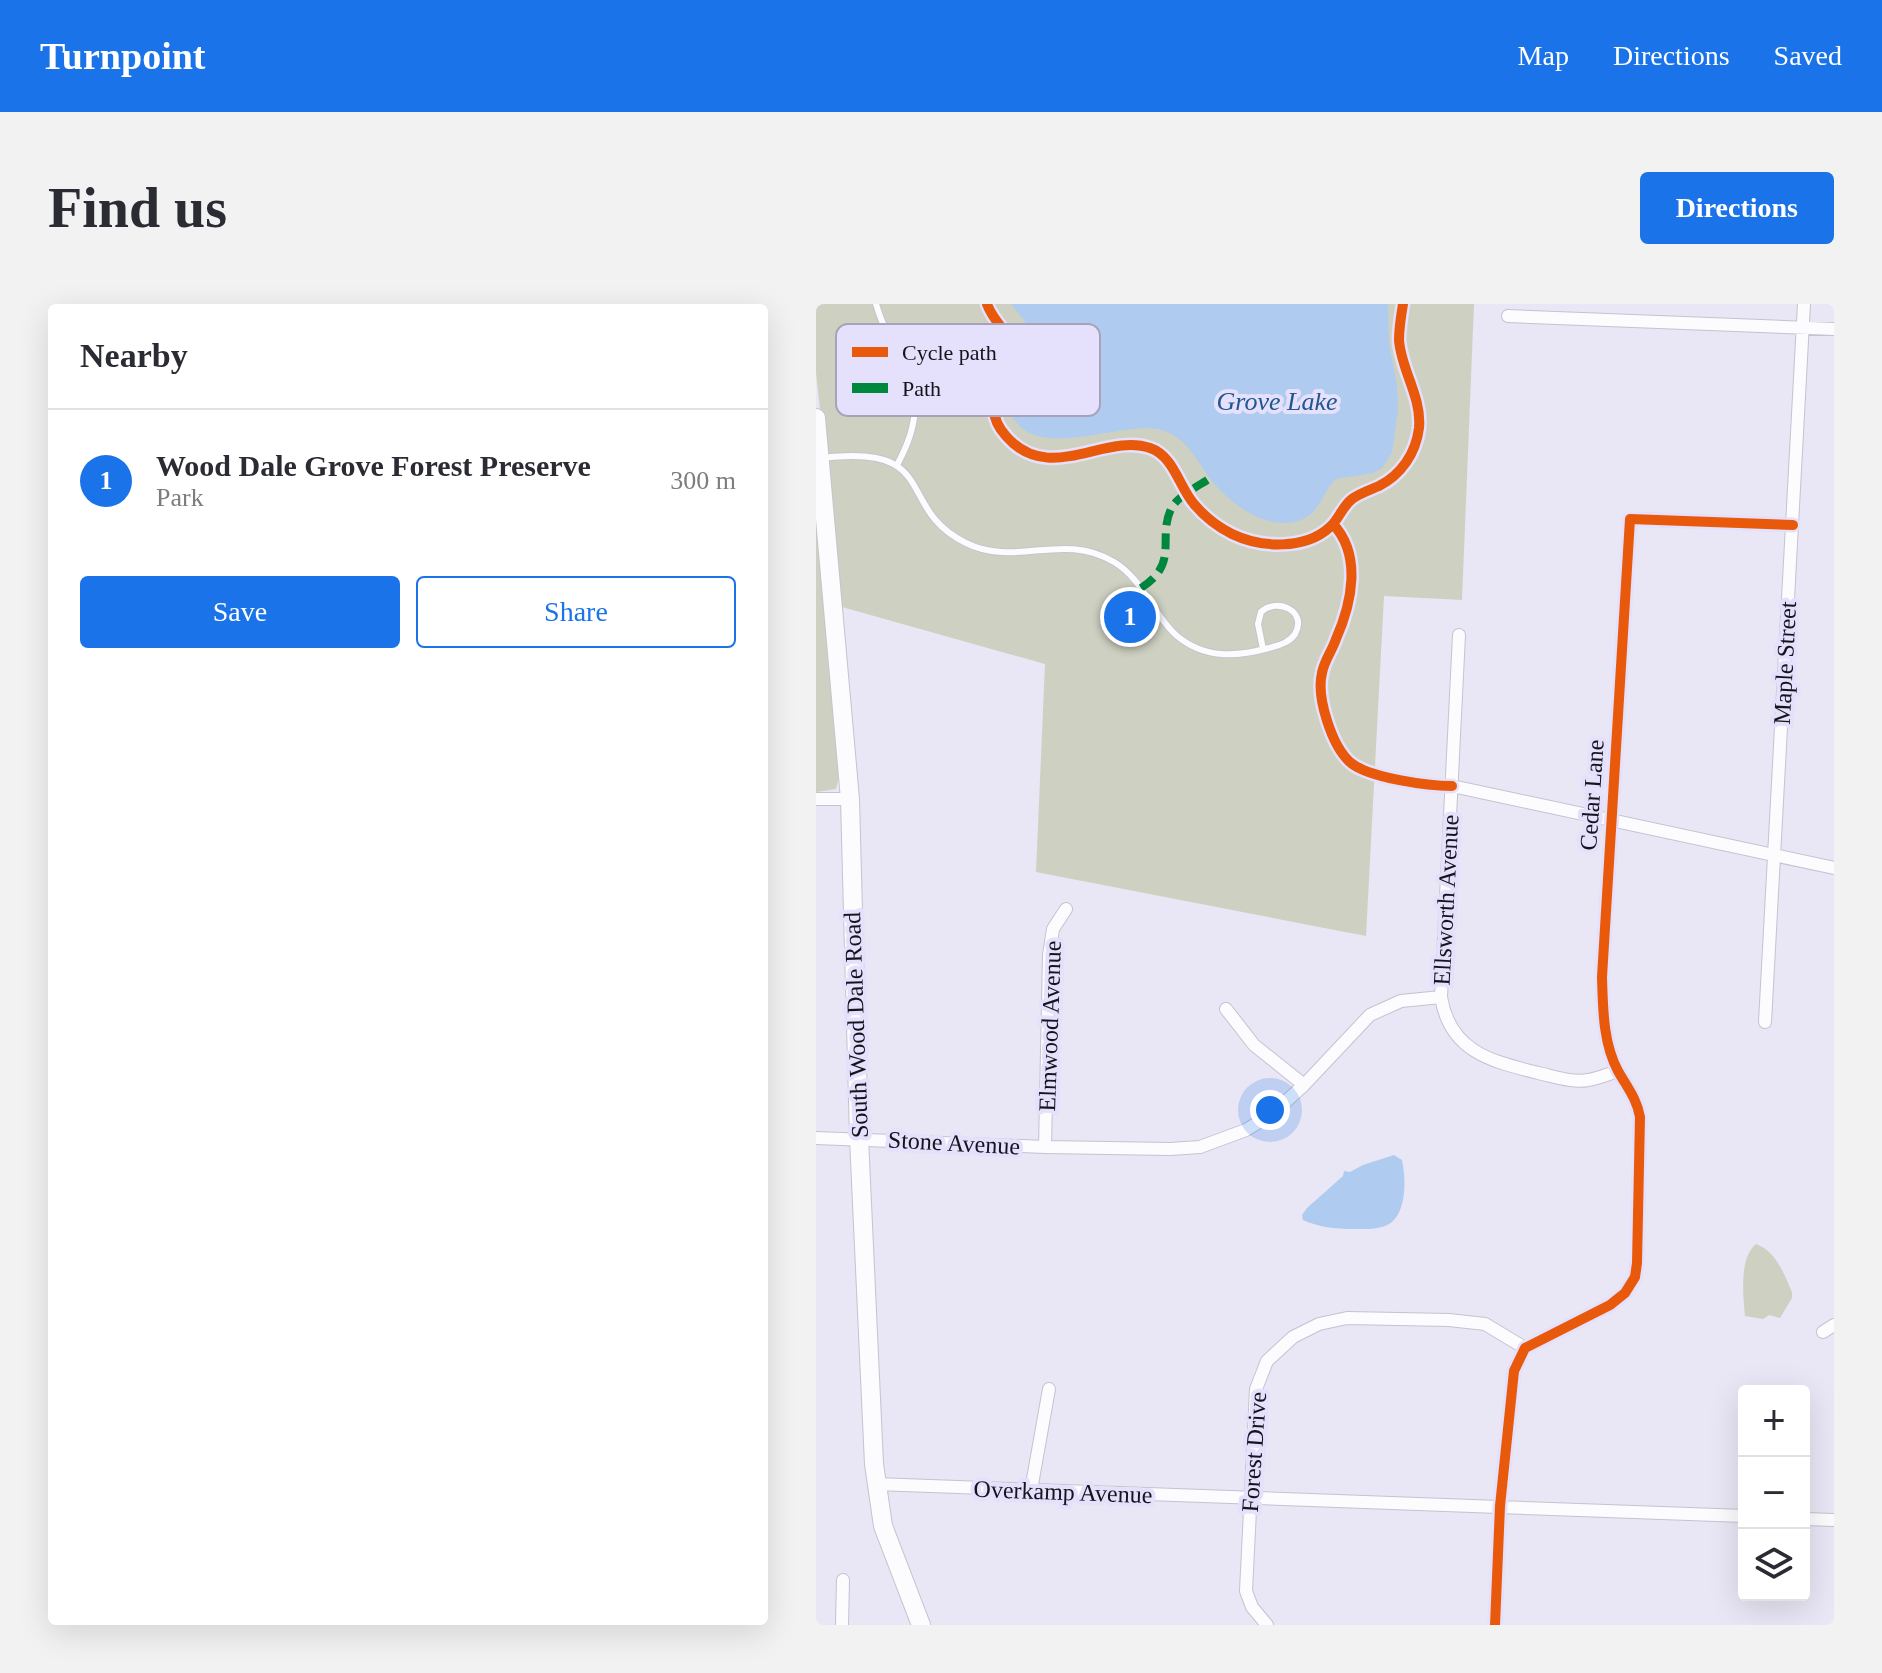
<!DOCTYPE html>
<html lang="en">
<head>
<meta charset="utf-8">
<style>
  :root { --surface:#fff; --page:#f2f2f3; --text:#2b2b33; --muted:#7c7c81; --line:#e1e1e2; --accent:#1a73e8 }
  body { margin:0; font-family:"Times New Roman",serif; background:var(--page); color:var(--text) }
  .controls { position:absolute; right:24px; bottom:24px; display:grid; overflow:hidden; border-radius:8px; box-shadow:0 8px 32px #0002 }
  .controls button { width:72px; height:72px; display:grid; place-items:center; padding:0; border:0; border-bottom:2px solid var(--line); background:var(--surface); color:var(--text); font:40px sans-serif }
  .you { position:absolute; left:454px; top:806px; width:28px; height:28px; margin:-20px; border:6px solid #fff; border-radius:50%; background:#1a73e8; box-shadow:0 0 0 12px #1a73e833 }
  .badge { display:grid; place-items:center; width:52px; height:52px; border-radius:50%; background:var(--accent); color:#fff; font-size:26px; font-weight:700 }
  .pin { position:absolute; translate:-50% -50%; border:4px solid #fff; box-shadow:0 2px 8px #0006 }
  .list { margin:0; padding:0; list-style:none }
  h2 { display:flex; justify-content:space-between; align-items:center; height:104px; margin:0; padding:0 32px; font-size:34px }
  h2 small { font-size:26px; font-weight:400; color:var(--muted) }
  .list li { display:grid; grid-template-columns:52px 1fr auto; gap:24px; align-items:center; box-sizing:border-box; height:144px; padding:0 32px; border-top:2px solid var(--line) }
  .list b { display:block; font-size:30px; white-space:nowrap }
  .list p { margin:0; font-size:26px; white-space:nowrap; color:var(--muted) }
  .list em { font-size:26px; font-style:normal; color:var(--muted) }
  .actions { display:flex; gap:16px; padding:24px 32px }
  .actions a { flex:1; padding:18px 0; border:2px solid var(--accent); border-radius:8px; text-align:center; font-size:28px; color:var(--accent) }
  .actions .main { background:var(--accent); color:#fff }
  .icon { flex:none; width:44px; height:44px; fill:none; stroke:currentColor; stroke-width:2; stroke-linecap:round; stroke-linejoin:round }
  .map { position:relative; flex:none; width:1018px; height:1321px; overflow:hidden; border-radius:8px }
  header { display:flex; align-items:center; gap:48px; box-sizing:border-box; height:112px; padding:0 40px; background:var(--accent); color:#fff }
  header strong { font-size:38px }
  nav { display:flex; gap:44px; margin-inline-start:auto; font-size:28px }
  .intro { display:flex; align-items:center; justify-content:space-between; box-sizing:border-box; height:192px; padding:0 48px }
  h1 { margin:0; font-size:56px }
  .button { padding:20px 36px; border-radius:8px; background:var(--accent); color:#fff; font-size:28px; font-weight:700 }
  main { display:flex; gap:48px; padding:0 48px }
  aside { flex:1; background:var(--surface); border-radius:8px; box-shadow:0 8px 32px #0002 }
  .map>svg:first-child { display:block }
</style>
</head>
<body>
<header>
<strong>Turnpoint</strong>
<nav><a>Map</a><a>Directions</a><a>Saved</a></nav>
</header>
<div class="intro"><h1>Find us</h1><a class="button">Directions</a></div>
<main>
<aside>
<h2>Nearby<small></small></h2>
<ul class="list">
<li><span class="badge">1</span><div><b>Wood Dale Grove Forest Preserve</b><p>Park</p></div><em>300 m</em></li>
</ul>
<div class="actions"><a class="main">Save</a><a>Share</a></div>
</aside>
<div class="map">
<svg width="1018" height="1321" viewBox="0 0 1018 1321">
  <rect width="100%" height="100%" fill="#e9e6f5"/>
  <path fill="#ced1c1" d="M0 0H658L646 296 568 292 550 632 220 568 229 360 26 303 0 69Z
    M0 217 23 473 20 485 0 488Z
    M940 940C960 947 968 970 976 988V994L964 1014 953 1011 947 1015 929 1012C927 990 923 954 940 940Z"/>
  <path fill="#afcbef" d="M195 0H572L573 39 581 81 582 106 576 149 566 164 557 169 520 175C508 185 506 203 491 213 458 232 417 203 396 177 381 158 372 134 346 126 307 115 219 160 196 111 184 84 216 68 233 55L231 42 221 33Z
    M578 851 586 856C590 874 591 909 573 920 563 926 548 925 536 925 520 925 502 923 487 916L486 911 491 904 527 872 528 867 534 868 547 861Z"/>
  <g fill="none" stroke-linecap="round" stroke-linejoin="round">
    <g stroke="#c5c3cf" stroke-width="8">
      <path id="service" d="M60 0C80 69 123 84 81 161
        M7 154C126 140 78 204 150 239 200 264 246 227 298 258 327 275 336 310 361 332 389 355 420 353 453 344 463 341 473 339 479 330 492 307 461 293 445 308L442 320 447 345"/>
    </g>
    <g stroke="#c5c3cf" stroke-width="14">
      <path id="minor" d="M692 12 1018 25
        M643 331 625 693C634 748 675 757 722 769 737 772 756 779 772 776 782 775 792 770 802 767
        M636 482 1018 564
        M0 495H34
        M410 705 438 741 488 781
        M949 718 988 0
        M0 834 229 843 354 845 384 843 430 826 456 810 488 781 554 711 585 697 625 693
        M229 843 233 651 237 625 250 605
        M1007 1028 1018 1021
        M60 1180 928 1212
        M215 1186 233 1085
        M988 1215 1018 1216
        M26 1321 27 1276
        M451 1321 436 1303 430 1287 440 1085 451 1057 477 1033 503 1020 531 1014 633 1016 669 1020 709 1044
        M679 1321 684 1202 698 1067 709 1044 794 1001 809 989 819 973 821 959 824 813C821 795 811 783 802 767 787 739 787 705 786 673L814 215 977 221"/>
    </g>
    <g stroke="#c5c3cf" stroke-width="20">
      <path id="secondary" d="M0 114 34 495 43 834 58 1160 67 1222 105 1321"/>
    </g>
    <use href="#service" stroke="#fcfbfe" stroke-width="6"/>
    <use href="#minor" stroke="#fcfbfe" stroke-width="12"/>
    <use href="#secondary" stroke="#fcfbfe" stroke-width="18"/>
    <path stroke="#00873e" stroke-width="8" stroke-dasharray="16 8" stroke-linecap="butt" d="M325 284C364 259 341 235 355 205 361 192 383 182 394 174"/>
    <g stroke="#e5e0fb" stroke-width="15">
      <path id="cycleway" d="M171 0C178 20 197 32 203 51 201 78 158 96 190 132 233 182 289 128 334 144 358 152 363 183 378 200 388 212 402 223 416 230 445 244 489 246 514 223 523 215 526 203 536 195 544 189 554 186 563 182 585 171 600 149 603 124 606 93 585 66 583 36 583 24 585 12 587 0
        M517 220C546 251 536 299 520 335 516 347 508 357 506 369 500 393 516 443 535 459 554 474 612 482 636 482
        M679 1321 684 1202 698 1067 709 1044 794 1001 809 989 819 973 821 959 824 813C821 795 811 783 802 767 787 739 787 705 786 673L814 215 977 221"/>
    </g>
    <use href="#cycleway" stroke="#e8590c" stroke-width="10"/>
  </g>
  <g text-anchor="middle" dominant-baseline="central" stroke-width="8" stroke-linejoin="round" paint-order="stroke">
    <g font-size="24" fill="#15131c" stroke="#e5e0fb">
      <text transform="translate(969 359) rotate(-87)">Maple Street</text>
      <text transform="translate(776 491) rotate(-86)">Cedar Lane</text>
      <text transform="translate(630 596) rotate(-87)">Ellsworth Avenue</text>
      <text transform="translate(40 721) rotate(-92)">South Wood Dale Road</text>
      <text transform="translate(234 722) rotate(-88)">Elmwood Avenue</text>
      <text transform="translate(138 839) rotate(3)">Stone Avenue</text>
      <text transform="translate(438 1148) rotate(-86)">Forest Drive</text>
      <text transform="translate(247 1188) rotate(2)">Overkamp Avenue</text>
    </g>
    <g font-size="26" font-style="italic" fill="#20578f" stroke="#e5e0fb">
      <text x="461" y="97">Grove Lake</text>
    </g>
  </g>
  <rect x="20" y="20" width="264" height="92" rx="12" fill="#e5e0fb" stroke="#a7a2b8" stroke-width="2"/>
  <rect x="36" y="43" width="36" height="10" fill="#e8590c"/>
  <rect x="36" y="79" width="36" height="10" fill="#00873e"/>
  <g font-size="22" fill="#15131c">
    <text x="86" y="56">Cycle path</text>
    <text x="86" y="92">Path</text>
  </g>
</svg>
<div class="controls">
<button>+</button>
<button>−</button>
<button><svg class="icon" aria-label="layers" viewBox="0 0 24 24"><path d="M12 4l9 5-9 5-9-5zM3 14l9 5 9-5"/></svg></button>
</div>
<div class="you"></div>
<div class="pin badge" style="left:314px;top:313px">1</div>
</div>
</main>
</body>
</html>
